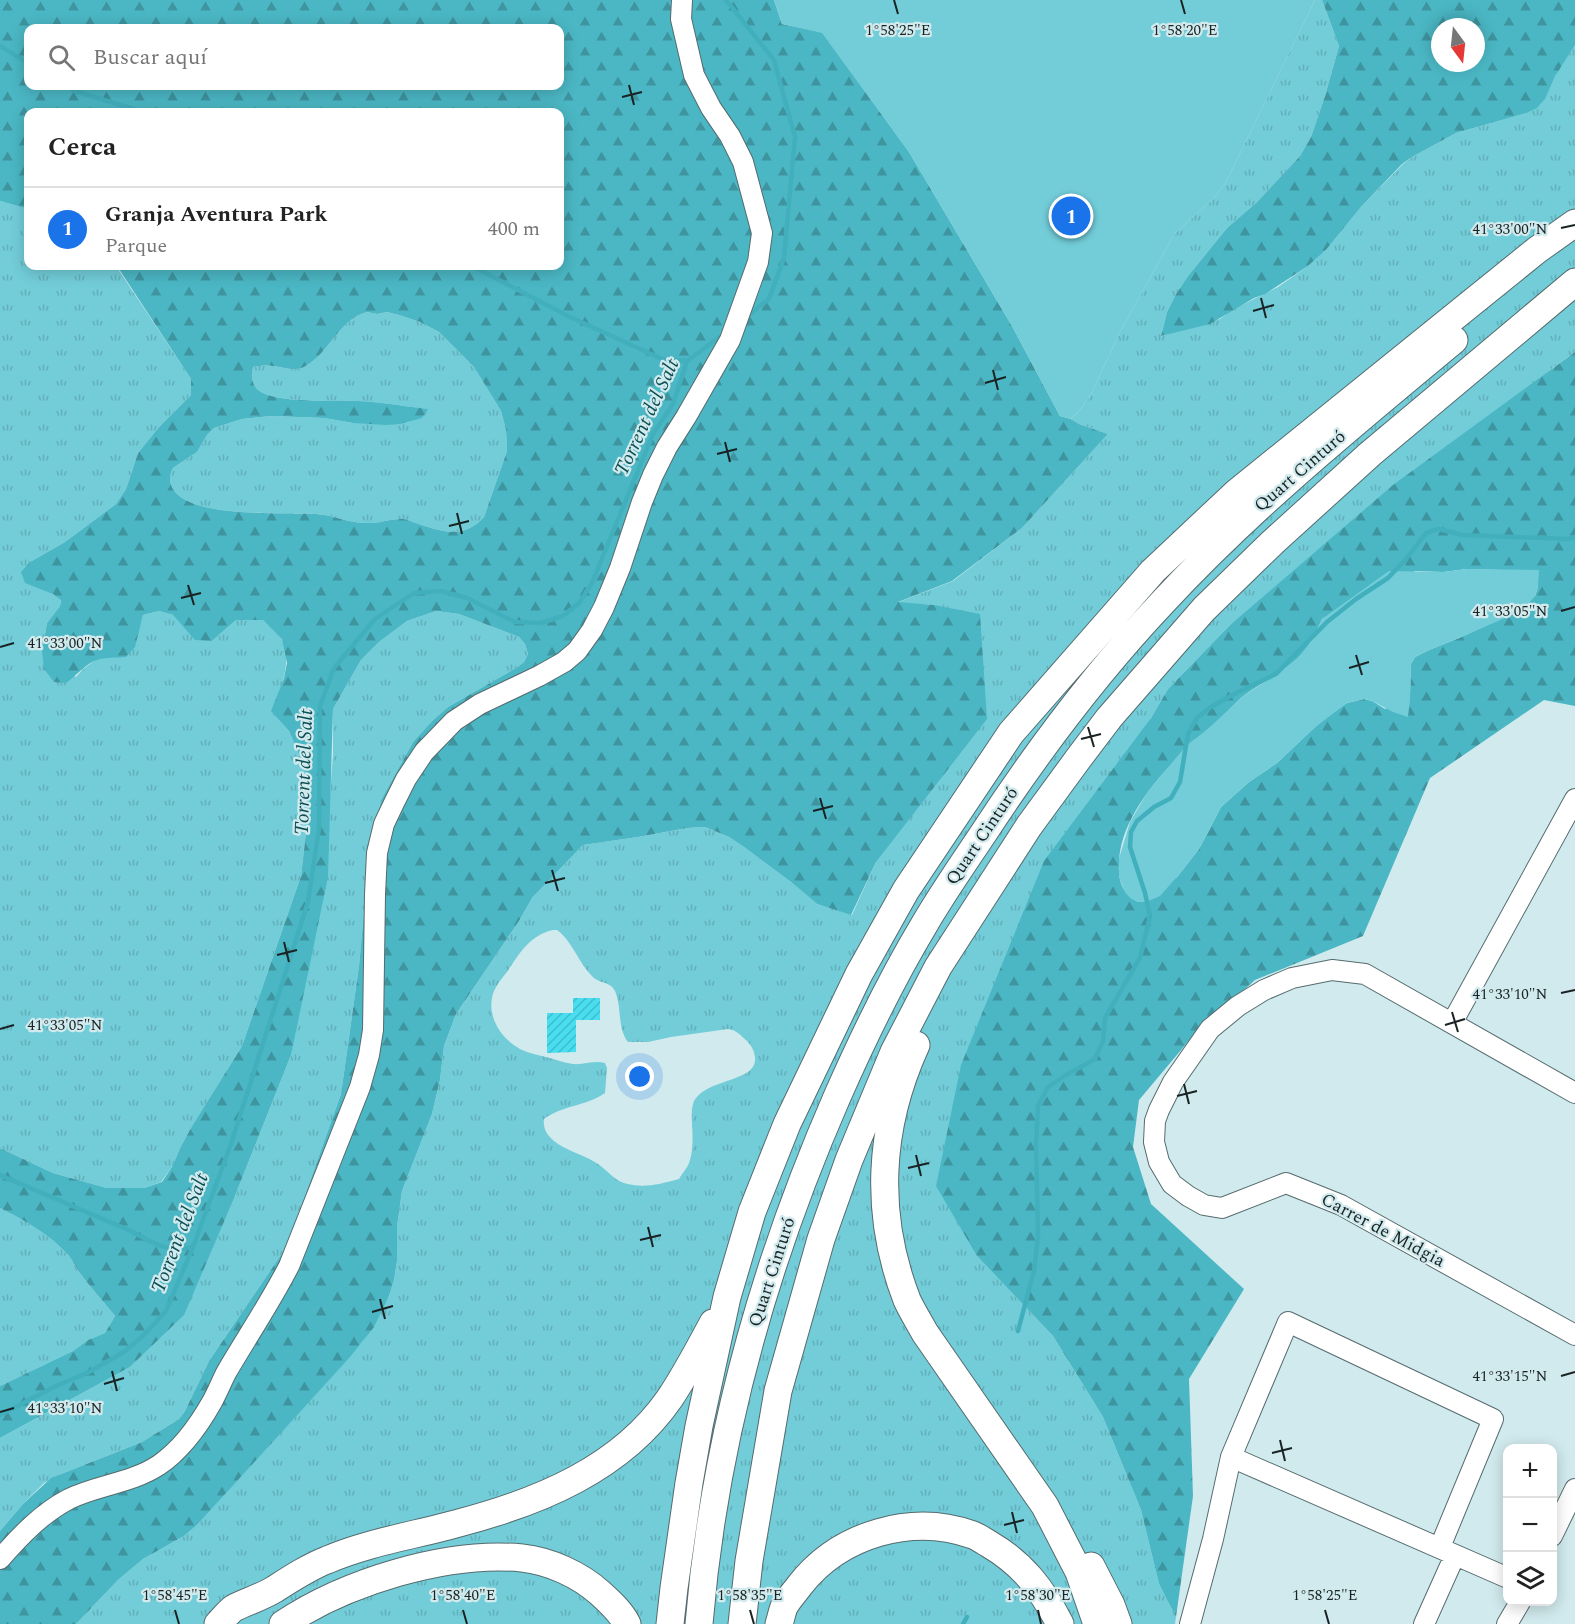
<!DOCTYPE html>
<html lang="es">
<head>
<meta charset="utf-8">
<style>
  :root { --surface:#fff; --page:#f6f6f6; --text:#222; --muted:#767676; --line:#e0e0e0; --accent:#1a73e8 }
  body { margin:0; font-family:Spectral,serif; background:var(--page); color:var(--text) }
  .controls { position:absolute; right:18px; bottom:18px; display:grid; overflow:hidden; border-radius:12px; box-shadow:0 3px 15px #0003 }
  .controls button { width:54px; height:54px; display:grid; place-items:center; padding:0; border:0; border-bottom:2px solid var(--line); background:var(--surface); color:var(--text); font:30px sans-serif }
  .compass { position:absolute; left:1431px; top:18px; width:54px; height:54px; border-radius:50%; background:var(--surface); box-shadow:0 3px 15px #0003; rotate:165deg }
  .you { position:absolute; left:640px; top:1077px; width:21px; height:21px; margin:-15px; border:4px solid #fff; border-radius:50%; background:#1a73e8; box-shadow:0 0 0 9px #1a73e833 }
  .badge { display:grid; place-items:center; width:39px; height:39px; border-radius:50%; background:var(--accent); color:#fff; font-size:20px; font-weight:700 }
  .pin { position:absolute; translate:-50% -50%; border:3px solid #fff; box-shadow:0 2px 6px #0006 }
  .list { margin:0; padding:0; list-style:none }
  h2 { display:flex; justify-content:space-between; align-items:center; height:78px; margin:0; padding:0 24px; font-size:26px }
  h2 small { font-size:20px; font-weight:400; color:var(--muted) }
  .list li { display:grid; grid-template-columns:39px 1fr auto; gap:18px; align-items:center; box-sizing:border-box; height:84px; padding:0 24px; border-top:2px solid var(--line) }
  .list b { display:block; font-size:22px; white-space:nowrap }
  .list p { margin:0; font-size:20px; white-space:nowrap; color:var(--muted) }
  .list em { font-size:20px; font-style:normal; color:var(--muted) }
  .icon { flex:none; width:33px; height:33px; fill:none; stroke:currentColor; stroke-width:2; stroke-linecap:round; stroke-linejoin:round }
  .map { position:relative; flex:none; width:1575px; height:1624px; overflow:hidden }
  .search { position:absolute; background:var(--surface); box-shadow:0 3px 15px #0003; left:24px; top:24px; width:540px; height:66px; display:flex; align-items:center; gap:15px; box-sizing:border-box; padding:0 21px; border-radius:12px; color:var(--muted); font-size:22px }
  .panel { position:absolute; background:var(--surface); box-shadow:0 3px 15px #0003; left:24px; top:108px; width:540px; height:162px; border-radius:12px }
  .map>svg:first-child { display:block }
</style>
</head>
<body>
<div class="map">
<svg width="1575" height="1624" viewBox="0 0 1575 1624">
  <defs>
    <pattern id="grass-tufts" width="24" height="20" patternUnits="userSpaceOnUse" patternTransform="scale(1.5)"><rect width="24" height="20" fill="#72cdd9"/><path d="M3 7l-1-3M5 7V3M7 7l1-3M15 17l-1-3M17 17v-4M19 17l1-3" fill="none" stroke="#62b0ba"/></pattern>
    <pattern id="forest-firs" width="22" height="20" patternUnits="userSpaceOnUse" patternTransform="scale(1.5)"><rect width="22" height="20" fill="#4bb7c4"/><path d="M5 1l3.5 6h-7zM16 11l3.5 6h-7z" fill="#3e949f"/></pattern>
    <pattern id="building-hatch" width="6" height="6" patternUnits="userSpaceOnUse" patternTransform="scale(1.5)"><rect width="6" height="6" fill="#48ddef"/><path d="M-1 1l2-2M0 6l6-6M5 7l2-2" fill="none" stroke="#3ebdcd"/></pattern>
  </defs>
  <rect width="100%" height="100%" fill="#d1eaed"/>
  <path fill="url(#grass-tufts)" fill-rule="evenodd" d="M1315 0H1322L1339 46 1325 96 1311 137 1300 156 1257 202 1227 228 1188 276 1176 294 1167 312 1161 336 1220 319 1232 310 1278 287 1308 266 1326 250 1361 207 1403 164 1412 157 1456 133 1527 113C1547 103 1545 96 1554 77 1560 65 1568 55 1575 45V352L1554 367 1229 626 1168 689 1151 718 977 1256 1053 1336 1103 1417 1141 1510 1159 1584 1176 1617 1175 1624H76L118 1580 143 1559 184 1536 197 1525 363 1341 389 1296 394 1280 397 1261V1227L402 1191 432 1114 440 1080 444 1046 456 1014 519 921 532 898 583 845 638 837 687 828 705 827 729 837 744 847 791 882 817 904 852 915 876 862 934 605 896 603 953 581 1022 528 1108 434 1079 424 1071 419 1080 410 1091 394 1120 332 1175 233 1213 199 1225 184ZM553 930H557C573 942 578 962 592 976 599 984 610 981 615 991 622 1007 617 1028 628 1042H648L671 1037 728 1029C737 1030 741 1036 747 1041 752 1047 754 1050 755 1057 758 1084 703 1077 693 1104 691 1111 692 1119 692 1126 693 1137 693 1153 689 1163 687 1168 682 1174 679 1179 660 1184 643 1189 624 1183 614 1180 606 1169 598 1164 584 1154 559 1149 549 1136 545 1132 543 1124 544 1119 563 1105 587 1106 605 1093L607 1068 605 1063C594 1060 584 1065 573 1064 564 1063 555 1059 546 1057 538 1055 528 1053 520 1049 500 1038 485 1014 494 991 497 984 502 978 507 972 519 954 530 935 553 930Z
    M0 201 28 209V266H116L191 379V395L159 427 138 453 126 489 116 504 65 542 30 562 53 594 61 599 60 606 47 623 42 651 76 677 83 669 139 628 143 615 159 611 173 615 212 641 236 620H263C269 626 280 633 283 641 292 666 280 688 272 711L289 731 303 764 310 797 301 876 242 1046 192 1126 180 1148 172 1167 161 1182 144 1188H107L53 1173 0 1148Z
    M367 312 377 314 387 312 399 315 420 322 439 332 474 367 501 411 506 430 507 451 484 517C476 526 465 532 452 532 440 531 427 527 416 523 412 522 407 519 403 519 391 518 378 524 366 523 349 523 333 515 316 514 289 511 168 522 170 477 170 474 172 471 173 468L197 452 207 435 214 428 242 419 271 416 324 418 353 423 422 418 427 409C404 406 381 402 358 401 336 400 272 404 257 389 251 384 252 375 253 367 259 366 265 365 272 366 282 367 294 372 304 367 330 353 338 320 367 312Z
    M436 611 459 614 519 637 525 644 528 654 524 662 516 668 448 707 432 721 413 742 381 800 367 879 359 966 341 1094 287 1246 209 1361 185 1411 179 1419 142 1442 61 1474 44 1483 23 1504 0 1531V1438L130 1367 183 1315 233 1201 291 1055 330 794 333 754V709L361 660 379 642 407 621Z
    M0 1208C24 1220 51 1235 69 1256 73 1261 76 1267 79 1272 90 1287 103 1301 115 1316L105 1333 88 1340 73 1351 0 1386Z"/>
  <path fill="url(#forest-firs)" fill-rule="evenodd" d="M0 0H774L782 24 822 32 909 152 1012 326 1060 416 1071 419 1079 424 1108 434 1022 528 952 581 898 602 934 605 980 614 987 719 876 862 851 915 817 904 791 882 744 847 729 837 705 827 687 828 638 837 583 845 532 898 519 921 456 1014 444 1046 440 1080 432 1114 402 1191 397 1227V1261L394 1280 389 1296 374 1327 350 1357 197 1525 184 1536 143 1559 118 1580 76 1624H0V1531L23 1504 51 1478 142 1442 179 1419 185 1411 209 1361 287 1246 341 1094 359 966 367 879 381 800 413 742 432 721 448 707 516 668 524 662 528 654 525 644 519 637 459 614 436 611 407 621 379 642 361 660 333 709 328 877 291 1055 233 1201 184 1315 130 1367 0 1438V1386L73 1351 88 1340 105 1333 115 1316C103 1301 90 1287 79 1272 76 1267 73 1261 69 1256 51 1235 24 1220 0 1208V1148L53 1173 107 1188H144L162 1182 172 1167 180 1148 192 1126 242 1046 301 876 310 797 303 764 289 731 271 711 284 678 287 663 282 639 263 620H236L212 641 195 640 173 615 159 611 143 615 135 647 126 657C117 658 105 657 97 660 85 664 76 676 66 683L54 682 44 669 42 651 47 623 60 606 61 600 53 594 25 583 21 572 30 562 65 542 116 504 126 489 138 453 159 427 191 395V379L117 266H560V112H28V209L0 201ZM28 28H560V86H28ZM367 312 377 314 387 312 399 315 420 322 439 332 474 367 501 411 506 430 507 451 484 517C476 526 465 532 452 532 440 531 427 527 416 523 412 522 407 519 403 519 391 518 378 524 366 523 349 523 333 515 316 514 289 511 168 522 170 477 170 474 172 471 173 468L197 452 207 435 214 428 242 419 271 416 324 418 353 423 386 425 400 424 422 418 428 409C404 406 381 402 358 401 336 400 272 404 257 389 251 383 252 375 253 367 260 366 265 365 272 366 283 367 294 372 304 367 330 353 338 320 367 312Z
    M1322 0H1575V45L1555 76 1545 99 1537 108 1527 113 1456 133 1412 157 1402 164 1361 207 1326 250 1308 266 1265 294 1254 298 1210 324 1161 336 1167 312 1176 294 1188 276 1227 228 1257 202 1300 156 1311 137 1325 96 1339 46ZM1440 27H1476V63H1440Z
    M1575 352V706L1544 700 1430 778 1363 936 1255 980 1192 1037 1139 1100 1133 1147 1151 1204 1244 1289 1189 1379 1193 1496 1176 1617 1159 1584 1141 1510 1103 1417 1053 1336 977 1256 936 1186 961 1065 1044 861 1151 718 1168 689 1229 626 1393 485ZM1467 569 1538 571V587L1535 596 1514 613 1459 638 1429 650 1415 657 1411 664 1410 692 1385 709 1372 701 1364 699 1347 703 1332 713 1314 728 1277 763 1249 782 1221 807 1199 849 1177 877 1138 902C1122 894 1118 880 1119 864 1120 807 1182 751 1222 717 1229 710 1235 703 1242 697 1260 683 1281 674 1298 658 1310 646 1316 633 1322 619L1415 571 1443 572Z"/>
  <path fill="#72cdd9" d="M774 0H1315L1225 184 1213 199 1175 233 1120 332 1091 394 1080 410 1071 419 1060 416 1012 326 909 152 822 33 782 24Z
    M1467 569 1539 570 1538 587 1535 596 1523 610 1459 638 1429 650 1415 657 1411 664 1410 700 1408 717 1393 712 1372 701 1364 699 1347 703 1314 728 1277 763 1249 782 1221 807 1199 849 1183 870 1160 896 1146 902H1138L1130 898 1125 892 1119 877V858L1130 822 1148 791 1187 745 1208 729 1242 697 1281 671 1299 657 1313 639 1322 619 1389 571 1443 572Z"/>
  <g fill="none" stroke-linecap="round" stroke-linejoin="round">
    <path stroke="#42afbd" stroke-width="4.5" d="M726 0 774 60 795 137 784 258 769 299 746 317
      M0 46 28 63
      M66 86 75 91 143 112
      M472 266 568 316 662 359 687 361
      M0 1175 131 1231C152 1243 169 1253 193 1247
      M1018 1331 1034 1271 1038 1237 1036 1145 1038 1106 1048 1087 1066 1075 1095 1059 1103 1041 1105 1018 1140 958 1150 916 1145 893 1130 847 1131 832 1137 821 1154 807 1171 798 1180 782 1188 734 1197 718 1211 707 1236 693 1276 674 1327 622 1356 599 1388 578 1406 559 1426 533 1439 529 1462 535 1568 539 1575 537
      M0 1415 56 1386 87 1373 124 1352 144 1335 166 1311 193 1247 231 1144 308 902 319 828 320 706 334 668 375 619 414 593 441 591 467 598 515 622 541 623 563 616 579 603 592 583 653 434 673 404 687 361 725 333
      M963 1624 967 1617"/>
  </g>
  <path fill="url(#building-hatch)" d="M573 998H600V1020H576V1052L547 1053V1013H573Z"/>
  <g fill="none" stroke-linecap="round" stroke-linejoin="round">
    <g stroke="#556b6e" stroke-width="22">
      <path id="minor" d="M1452 1023 1575 799
        M1575 1093 1365 974 1332 970 1292 978 1264 990 1238 1006 1210 1029 1173 1082 1159 1110 1155 1121 1154 1142 1159 1162 1172 1184 1188 1196 1204 1205 1222 1208 1286 1183 1341 1205 1575 1335
        M1231 1457 1508 1578
        M1552 1536 1575 1489
        M0 1559C20 1536 42 1513 69 1499 98 1485 132 1483 159 1465 181 1450 199 1425 212 1402 217 1393 221 1383 226 1373 247 1337 270 1303 289 1266L360 1087 369 1055 373 1030 375 894 377 853 384 824 394 803 406 779 424 752 454 721 480 704 539 676 564 662 577 651 592 630 604 607 620 568 642 502 653 475 667 447 686 417 730 340 758 262 762 233 743 162 730 136 711 108 694 75 681 19 682 0
        M1190 1624 1213 1539 1231 1457 1288 1322 1493 1419 1440 1547
        M1424 1624 1455 1555
        M1507 1624 1520 1602"/>
    </g>
    <g stroke="#556b6e" stroke-width="29">
      <path id="highway" d="M916 1045C878 1128 874 1215 907 1300 912 1311 919 1322 925 1333L1045 1506 1079 1572 1097 1624
        M1091 1566 1111 1605 1118 1624
        M218 1624C223 1619 228 1612 234 1608 248 1601 262 1597 275 1589 292 1578 309 1567 327 1560 369 1542 416 1535 459 1523 539 1502 621 1469 670 1398 686 1374 699 1349 713 1323
        M283 1624C346 1582 446 1551 522 1558 550 1561 580 1575 600 1593 610 1602 621 1612 627 1624
        M670 1624 674 1588 689 1483 699 1426 727 1297 752 1212 787 1124 859 974 906 890 1011 733 1153 571 1236 493 1537 250 1575 223
        M699 1624C714 1442 764 1264 837 1097 863 1038 891 980 924 925 942 894 963 864 983 834 1036 753 1095 674 1162 603 1251 507 1353 424 1454 340
        M742 1624 749 1561 778 1391 821 1239 849 1160 894 1052 938 967 1029 826 1078 759 1109 718 1204 609 1273 542 1370 454 1575 282
        M779 1624C781 1618 782 1612 784 1607 788 1599 795 1592 800 1585 840 1534 912 1513 973 1535 978 1537 984 1541 989 1544 1023 1564 1042 1589 1060 1624"/>
    </g>
    <use href="#minor" stroke="#fff" stroke-width="20"/>
    <use href="#highway" stroke="#fff" stroke-width="27"/>
  </g>
  <path fill="none" stroke="#1a2324" stroke-width="2" d="M894 0 898 14M1181 0 1185 14M629 85 634 105M622 97 642 92M1561 228 1575 225M1261 298 1266 318M1253 311 1274 305M993 370 998 390M985 383 1006 377M725 442 730 462M717 454 737 449M457 513 462 534M449 526 469 521M188 585 194 605M181 598 201 593M1561 611 1575 607M0 647 14 643M1356 655 1362 675M1349 668 1369 662M1088 727 1094 747M1081 739 1101 734M820 798 826 819M813 811 833 806M552 870 558 891M545 883 565 878M284 942 289 962M277 955 297 950M1561 993 1575 990M1452 1012 1458 1032M1445 1025 1465 1019M0 1029 14 1025M1184 1084 1189 1104M1177 1096 1197 1091M916 1155 921 1176M908 1168 929 1163M648 1227 653 1247M640 1240 661 1235M380 1299 385 1319M372 1312 393 1306M112 1371 117 1391M1561 1376 1575 1372M104 1384 124 1378M0 1412 14 1408M1280 1440 1285 1461M1272 1453 1292 1448M1012 1512 1017 1533M1004 1525 1024 1520M175 1610 179 1624M463 1610 467 1624M750 1610 754 1624M1038 1610 1041 1624M1325 1610 1329 1624"/>
  <g text-anchor="middle" dominant-baseline="central" stroke-width="4.5" stroke-linejoin="round" paint-order="stroke">
    <g font-size="18" fill="#1a2324" stroke="#d1eaed">
      <text transform="translate(1300 471) rotate(-41)">Quart Cinturó</text>
      <text transform="translate(982 836) rotate(-56)">Quart Cinturó</text>
      <text transform="translate(1383 1230) rotate(28)">Carrer de Midgia</text>
      <text transform="translate(772 1272) rotate(-72)">Quart Cinturó</text>
    </g>
    <g font-size="20" font-style="italic" fill="#0b4d54" stroke="#d1eaed">
      <text transform="translate(647 417) rotate(-65)">Torrent del Salt</text>
      <text transform="translate(304 772) rotate(-88)">Torrent del Salt</text>
      <text transform="translate(180 1233) rotate(-69)">Torrent del Salt</text>
    </g>
  </g>
  <g font-size="15" text-anchor="middle" fill="#1a2324" stroke="#d1eaed" stroke-width="4.5" stroke-linejoin="round" paint-order="stroke">
    <text x="898" y="35">1°58'25"E</text>
    <text x="1185" y="35">1°58'20"E</text>
    <text x="1510" y="234">41°33'00"N</text>
    <text x="1510" y="616">41°33'05"N</text>
    <text x="65" y="648">41°33'00"N</text>
    <text x="1510" y="999">41°33'10"N</text>
    <text x="65" y="1030">41°33'05"N</text>
    <text x="1510" y="1381">41°33'15"N</text>
    <text x="65" y="1413">41°33'10"N</text>
    <text x="175" y="1600">1°58'45"E</text>
    <text x="463" y="1600">1°58'40"E</text>
    <text x="750" y="1600">1°58'35"E</text>
    <text x="1038" y="1600">1°58'30"E</text>
    <text x="1325" y="1600">1°58'25"E</text>
  </g>
</svg>
<div class="controls">
<button>+</button>
<button>−</button>
<button><svg class="icon" aria-label="layers" viewBox="0 0 24 24"><path d="M12 4l9 5-9 5-9-5zM3 14l9 5 9-5"/></svg></button>
</div>
<svg class="compass" viewBox="-18 -18 36 36"><path d="M0-13l5 13h-10z" fill="#e53935"/><path d="M0 13l5-13h-10z" fill="#767676"/></svg>
<div class="you"></div>
<div class="pin badge" style="left:1071px;top:216px">1</div>
<div class="search"><svg class="icon" aria-label="search" viewBox="0 0 24 24"><circle cx="10" cy="10" r="6"/><path d="M15 15l6 6"/></svg>Buscar aquí</div>
<section class="panel">
<h2>Cerca<small></small></h2>
<ul class="list">
<li><span class="badge">1</span><div><b>Granja Aventura Park</b><p>Parque</p></div><em>400 m</em></li>
</ul>
</section>
</div>
</body>
</html>
